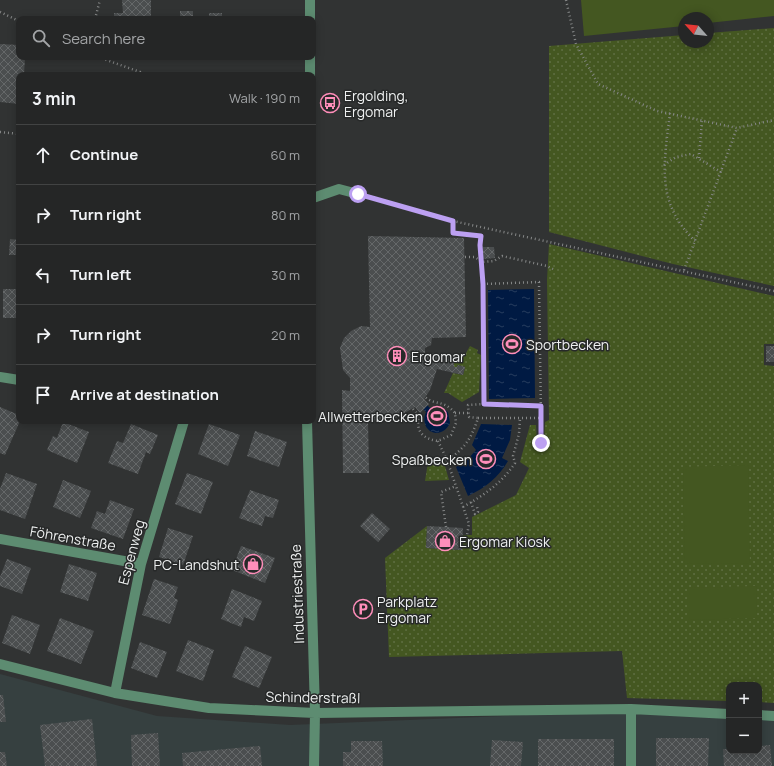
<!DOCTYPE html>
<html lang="en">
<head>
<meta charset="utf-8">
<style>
  :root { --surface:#252626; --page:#313232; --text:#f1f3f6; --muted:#a3a5a7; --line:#424343 }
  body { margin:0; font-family:Manrope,sans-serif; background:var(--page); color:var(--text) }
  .controls { position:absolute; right:12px; bottom:12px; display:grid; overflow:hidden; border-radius:8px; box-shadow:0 2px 10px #0003 }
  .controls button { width:36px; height:36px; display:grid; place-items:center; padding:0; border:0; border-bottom:1px solid var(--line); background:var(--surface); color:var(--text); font:20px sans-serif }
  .compass { position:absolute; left:678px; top:12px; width:36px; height:36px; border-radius:50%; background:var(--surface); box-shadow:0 2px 10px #0003; rotate:297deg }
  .stop { position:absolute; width:12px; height:12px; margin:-9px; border:3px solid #bca0f2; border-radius:50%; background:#fff }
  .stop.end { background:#bca0f2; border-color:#fff; box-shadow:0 1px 4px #0008 }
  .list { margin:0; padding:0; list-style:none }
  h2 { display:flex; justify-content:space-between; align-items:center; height:52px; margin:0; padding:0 16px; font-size:17px }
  h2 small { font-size:13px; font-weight:400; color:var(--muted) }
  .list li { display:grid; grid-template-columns:26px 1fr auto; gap:12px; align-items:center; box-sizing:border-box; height:60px; padding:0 16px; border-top:1px solid var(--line) }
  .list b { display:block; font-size:15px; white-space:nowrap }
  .list em { font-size:13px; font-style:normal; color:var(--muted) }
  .icon { flex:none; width:22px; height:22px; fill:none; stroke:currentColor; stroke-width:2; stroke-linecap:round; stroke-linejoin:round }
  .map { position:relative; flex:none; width:774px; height:766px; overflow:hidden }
  .search { position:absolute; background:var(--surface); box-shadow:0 2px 10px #0003; left:16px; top:16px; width:300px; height:44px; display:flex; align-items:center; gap:10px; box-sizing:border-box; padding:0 14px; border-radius:8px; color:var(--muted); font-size:15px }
  .panel { position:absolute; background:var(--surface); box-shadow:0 2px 10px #0003; left:16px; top:72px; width:300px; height:352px; border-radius:8px }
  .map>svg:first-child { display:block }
</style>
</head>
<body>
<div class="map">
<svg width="774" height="766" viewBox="0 0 774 766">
  <defs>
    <pattern id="green-dots" width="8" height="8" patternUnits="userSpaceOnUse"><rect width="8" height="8" fill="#445721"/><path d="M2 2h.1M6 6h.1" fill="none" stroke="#5f6f42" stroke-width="1.8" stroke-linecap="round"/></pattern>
    <pattern id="water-ripples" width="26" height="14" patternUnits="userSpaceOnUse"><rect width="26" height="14" fill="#001a43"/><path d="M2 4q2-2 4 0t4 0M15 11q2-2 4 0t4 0" fill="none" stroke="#263c5e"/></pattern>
    <pattern id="building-cross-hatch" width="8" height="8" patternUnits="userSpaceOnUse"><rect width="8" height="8" fill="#4b4e4f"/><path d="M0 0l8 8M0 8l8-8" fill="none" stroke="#656869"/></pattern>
  </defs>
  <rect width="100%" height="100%" fill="#313333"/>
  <path fill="#364040" d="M0 674 157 716 290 725 621 711 729 714V751H759V715L774 716V766H0Z"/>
  <path fill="url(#green-dots)" d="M774 28V286L673 264 549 232V46L684 35V42H708V33Z
    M549 244 774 296V344H764V365L774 366V703L759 702V685H729V701L627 698 622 651 389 657 385 558 427 526 426 548 462 550 463 535H472V517L516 495 529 468 520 462 530 425H536L537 442 544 443 545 422 549 420 547 280Z
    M470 346 478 350 477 353 481 355 479 392 462 402 448 393H444L453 373 463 375 465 367 458 365 457 367H454V354L466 353Z
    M443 459 449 480 425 481 428 462Z"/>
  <path fill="#445721" d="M581 0H774V16L708 23V18H684V26L584 36Z
    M748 465 750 563 685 564 683 467Z
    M756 586 757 618 688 620V588Z"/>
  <path fill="url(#water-ripples)" d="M534 289 535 398 489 399 488 290Z
    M422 400 430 408 441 407 448 412 450 423C441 442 418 431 426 412L418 404Z
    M481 424 512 425 510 440 502 458 508 461C499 477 485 488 468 496L456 467 467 460 476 450 472 445Z"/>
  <path fill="url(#building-cross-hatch)" d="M122 0H151V19H114V13H123Z
    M180 11H193V19H180Z
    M209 13H222V19H209Z
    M0 44 19 45V57H25L24 75H19V104L0 102Z
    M368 236 464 238 466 337 432 338 431 345 425 348V353L454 354V367H457L458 365 465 367 463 375 437 369 430 390 424 399 429 404 420 413 415 407 394 419 385 421 368 420 369 473H343L342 390 350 391V378L343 370 340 348 344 338 351 331 361 326 370 327Z
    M10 239 19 240V255H9Z
    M483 247H494L495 258 483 259Z
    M3 289H19V318H3Z
    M766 346H774V362H766Z
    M0 407 19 415V421H20L5 455 0 453Z
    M63 422 89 432 77 463 47 450 53 436 57 438Z
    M131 424 158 435 150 454 146 452 138 474 108 463 117 441 123 443Z
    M209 424 240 435 228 466 198 454Z
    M255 431 287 442 279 467 247 456Z
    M6 473 37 484 25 519 0 510V489Z
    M187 473 213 482 201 514 175 504Z
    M63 480 91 491 80 518 53 507Z
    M250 490 279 500 273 518 265 516 262 526 239 518Z
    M110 500 134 509 123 539 91 528 97 511 105 514Z
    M372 513 390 529 378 542 360 526Z
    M427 526 463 528 462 550 426 548Z
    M168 528 193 536 183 565 159 557Z
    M241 546 275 558 265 583 232 570Z
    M7 559 31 568 22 594 0 586V577Z
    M69 564 97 573 88 601 60 592Z
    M154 579 178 587 174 598 178 600 170 624 142 615Z
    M232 589 262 601 254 621 244 617 241 627 221 619Z
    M12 615 40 625 30 654 2 643Z
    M60 618 94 631 81 664 47 651Z
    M188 640 214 650 203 681 176 671Z
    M140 642 167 652 157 678 131 668Z
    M245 646 272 657 259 688 232 677Z
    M0 695H3L6 722H0Z
    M92 719 97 766H45L40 725Z
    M158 733 160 766H132L131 735Z
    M656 738H709L708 766H656Z
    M538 739H614V766H538Z
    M492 740 523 742 521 766H490Z
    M351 741H382L383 766H343V752H351Z
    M770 745 772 766H724L723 749H729V751H759V746Z
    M260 746 262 766H183L182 753Z
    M0 752H5L7 766H0Z"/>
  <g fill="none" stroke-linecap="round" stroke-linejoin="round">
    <path stroke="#868888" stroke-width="2.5" stroke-dasharray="1 3" stroke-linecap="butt" d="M566 0 576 44 598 84 657 111 737 128 774 120
      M0 12 19 21
      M95 19 100 0
      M98 57 140 72V75
      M670 113C664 163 655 202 695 241
      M0 132 19 134
      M699 158 702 120
      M664 165 676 157 691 154 721 172
      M368 197 453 221 774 291
      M453 221V233L481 236 480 245 483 284 484 404 468 405 469 417 478 418C472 437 465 449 447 460L469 524 467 535
      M465 257H475L482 262 494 261 502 256 547 266 553 269
      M684 270 737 128
      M483 284 539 282 541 418
      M484 404 541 406
      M413 409 419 416C415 432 424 439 438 441L451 435 456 423 455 413C443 399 436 406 425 397
      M455 413H469
      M478 418H541V443
      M438 441 447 460
      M471 502 475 514 478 512 477 507
      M463 507C484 495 501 484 515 463L513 456 519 434 520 418
      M446 527 441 492 456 486"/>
    <path stroke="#5d8c71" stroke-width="10" d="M310 19V0
      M310 75V57
      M313 198 339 189 358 194
      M0 377 19 380
      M307 421 315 713 314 766
      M0 539 141 564
      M0 664 115 693 209 708 315 713 631 709 729 714
      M115 693 141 564 184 421
      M759 715 774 716
      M631 766V709"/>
  </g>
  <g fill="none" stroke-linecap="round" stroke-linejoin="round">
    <path stroke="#bca0f2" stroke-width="5" d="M358 194 453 221V233L481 236 480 245 483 284 484 404 541 406V443"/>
  </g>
  <defs>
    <g id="bus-ring" transform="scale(1)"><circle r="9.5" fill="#272929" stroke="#ff8eba" stroke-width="1.5"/><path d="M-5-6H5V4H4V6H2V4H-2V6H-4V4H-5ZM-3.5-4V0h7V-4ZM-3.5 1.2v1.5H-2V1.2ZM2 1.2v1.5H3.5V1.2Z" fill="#ff8eba"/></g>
    <g id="stadium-ring" transform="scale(1)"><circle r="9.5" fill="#272929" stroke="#ff8eba" stroke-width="1.5"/><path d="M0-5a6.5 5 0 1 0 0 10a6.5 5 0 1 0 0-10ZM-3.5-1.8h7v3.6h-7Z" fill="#ff8eba"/></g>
    <g id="building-ring" transform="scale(1)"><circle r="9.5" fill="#272929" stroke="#ff8eba" stroke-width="1.5"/><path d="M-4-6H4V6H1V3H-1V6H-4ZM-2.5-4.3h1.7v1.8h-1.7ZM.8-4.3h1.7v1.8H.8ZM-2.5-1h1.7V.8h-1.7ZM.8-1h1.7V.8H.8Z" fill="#ff8eba"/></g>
    <g id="shop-ring" transform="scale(1)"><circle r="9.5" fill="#272929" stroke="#ff8eba" stroke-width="1.5"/><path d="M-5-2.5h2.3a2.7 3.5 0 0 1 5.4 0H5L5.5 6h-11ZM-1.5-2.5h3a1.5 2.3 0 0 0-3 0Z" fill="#ff8eba"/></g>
    <g id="parking-ring" transform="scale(1)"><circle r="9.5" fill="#272929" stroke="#ff8eba" stroke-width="1.5"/><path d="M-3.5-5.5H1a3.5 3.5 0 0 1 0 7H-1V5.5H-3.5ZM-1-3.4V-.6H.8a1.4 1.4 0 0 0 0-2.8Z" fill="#ff8eba"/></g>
  </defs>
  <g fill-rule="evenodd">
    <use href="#bus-ring" x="330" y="103"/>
    <use href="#stadium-ring" x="512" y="344"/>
    <use href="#building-ring" x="397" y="356"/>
    <use href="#stadium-ring" x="437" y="416"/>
    <use href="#stadium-ring" x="486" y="459"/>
    <use href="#shop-ring" x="445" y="541"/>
    <use href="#shop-ring" x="253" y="564"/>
    <use href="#parking-ring" x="363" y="609"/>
  </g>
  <g text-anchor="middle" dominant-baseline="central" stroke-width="3" stroke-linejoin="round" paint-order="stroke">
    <g font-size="14" fill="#eef0f0" stroke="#272929" text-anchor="start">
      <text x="344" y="95">Ergolding,<tspan x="344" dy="16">Ergomar</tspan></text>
      <text x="526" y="344">Sportbecken</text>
      <text x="411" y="356">Ergomar</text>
      <text x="423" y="416" text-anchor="end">Allwetterbecken</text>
      <text x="472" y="459" text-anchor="end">Spaßbecken</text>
      <text x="459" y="541">Ergomar Kiosk</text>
      <text x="239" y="564" text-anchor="end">PC-Landshut</text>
      <text x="377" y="601">Parkplatz<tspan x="377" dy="16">Ergomar</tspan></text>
    </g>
    <g font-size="14" fill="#eef0f0" stroke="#272929">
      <text transform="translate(73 538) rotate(10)">Föhrenstraße</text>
      <text transform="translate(131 552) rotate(-75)">Espenweg</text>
      <text transform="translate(297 594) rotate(-92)">Industriestraße</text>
      <text transform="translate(313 697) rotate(1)">Schinderstraßl</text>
    </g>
  </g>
</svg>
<div class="controls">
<button>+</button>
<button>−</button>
</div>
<svg class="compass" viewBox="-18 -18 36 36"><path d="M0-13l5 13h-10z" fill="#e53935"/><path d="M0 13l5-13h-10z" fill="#a3a5a7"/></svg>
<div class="stop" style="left:358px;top:194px"></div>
<div class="stop end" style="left:541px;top:443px"></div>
<div class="search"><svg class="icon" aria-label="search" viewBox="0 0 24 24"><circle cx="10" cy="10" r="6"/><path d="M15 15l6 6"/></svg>Search here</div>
<section class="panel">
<h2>3 min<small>Walk · 190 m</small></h2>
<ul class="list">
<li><svg class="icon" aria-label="ahead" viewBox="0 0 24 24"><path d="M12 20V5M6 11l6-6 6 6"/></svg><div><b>Continue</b></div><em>60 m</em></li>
<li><svg class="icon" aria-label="right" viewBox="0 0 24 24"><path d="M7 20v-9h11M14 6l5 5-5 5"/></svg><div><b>Turn right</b></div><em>80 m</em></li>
<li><svg class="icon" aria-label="left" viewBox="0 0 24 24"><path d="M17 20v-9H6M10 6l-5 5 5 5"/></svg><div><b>Turn left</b></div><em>30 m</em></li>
<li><svg class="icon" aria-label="right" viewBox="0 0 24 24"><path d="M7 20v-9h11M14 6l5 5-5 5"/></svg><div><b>Turn right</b></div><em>20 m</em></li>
<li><svg class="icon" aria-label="arrive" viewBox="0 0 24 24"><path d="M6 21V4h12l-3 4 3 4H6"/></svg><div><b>Arrive at destination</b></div></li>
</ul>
</section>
</div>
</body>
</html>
